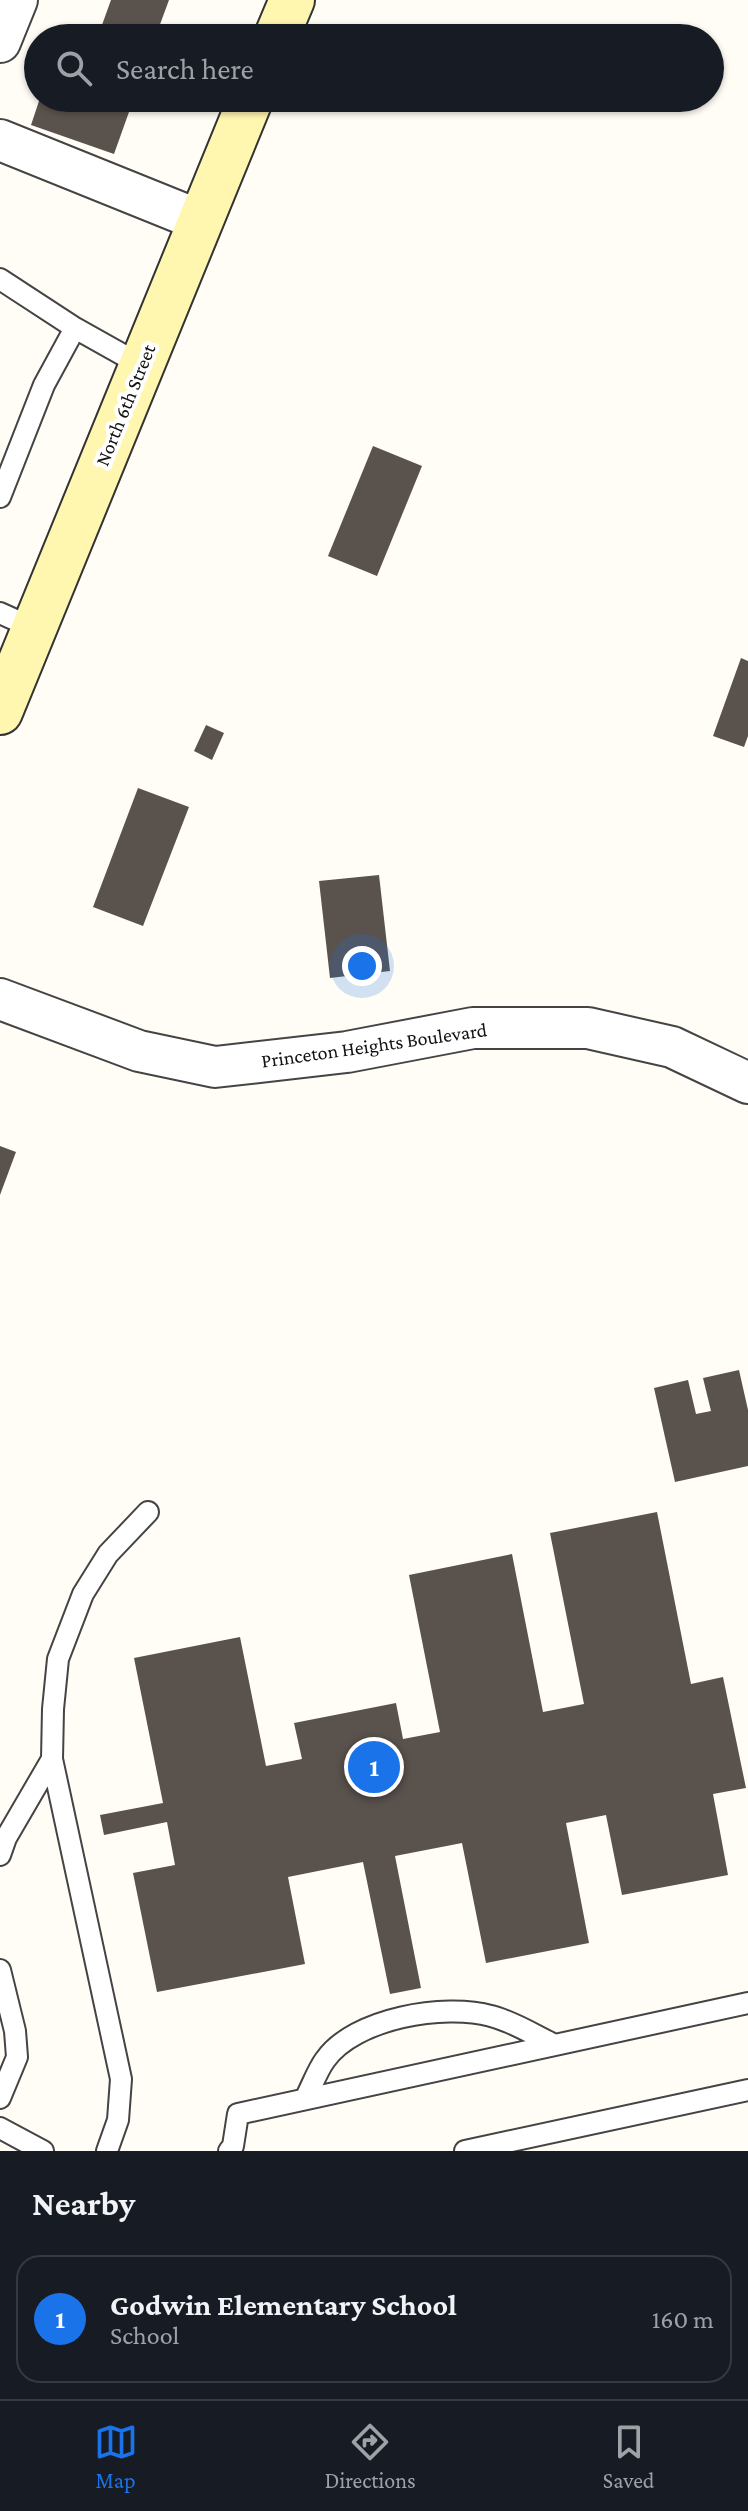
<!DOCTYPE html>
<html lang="en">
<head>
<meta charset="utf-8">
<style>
  :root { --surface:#171b24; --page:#242831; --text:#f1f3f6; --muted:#9ea1a6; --line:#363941; --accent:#1a73e8 }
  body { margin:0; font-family:"Crimson Pro",serif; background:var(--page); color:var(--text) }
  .you { position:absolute; left:362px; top:966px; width:28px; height:28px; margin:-20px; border:6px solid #fff; border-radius:50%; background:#1a73e8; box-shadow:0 0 0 12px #1a73e833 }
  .badge { display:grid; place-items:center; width:52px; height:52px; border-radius:50%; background:var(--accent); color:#fff; font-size:26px; font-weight:700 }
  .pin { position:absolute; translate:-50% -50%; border:4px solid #fff; box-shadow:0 2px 8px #0006 }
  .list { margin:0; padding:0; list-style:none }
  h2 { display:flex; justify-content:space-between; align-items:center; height:104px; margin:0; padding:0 32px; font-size:34px }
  h2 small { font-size:26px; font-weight:400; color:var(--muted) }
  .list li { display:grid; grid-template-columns:52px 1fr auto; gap:24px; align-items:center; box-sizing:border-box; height:128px; margin:0 16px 16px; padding:0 16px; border:2px solid var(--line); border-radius:24px }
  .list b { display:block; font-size:30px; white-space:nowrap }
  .list p { margin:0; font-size:26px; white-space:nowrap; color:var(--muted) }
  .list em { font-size:26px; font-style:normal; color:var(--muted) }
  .icon { flex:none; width:44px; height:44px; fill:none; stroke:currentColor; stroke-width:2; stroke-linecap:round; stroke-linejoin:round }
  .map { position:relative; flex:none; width:748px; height:2151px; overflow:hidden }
  .search { position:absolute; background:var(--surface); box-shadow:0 2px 6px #0004; left:24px; right:24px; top:24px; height:88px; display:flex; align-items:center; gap:20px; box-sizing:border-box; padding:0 28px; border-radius:44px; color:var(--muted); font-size:30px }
  .sheet { height:248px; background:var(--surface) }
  nav { display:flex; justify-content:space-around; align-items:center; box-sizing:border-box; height:112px; border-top:2px solid var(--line); background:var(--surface); font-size:22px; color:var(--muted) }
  nav a { display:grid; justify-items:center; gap:4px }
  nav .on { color:var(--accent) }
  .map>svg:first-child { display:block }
</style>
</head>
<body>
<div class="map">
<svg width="748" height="2151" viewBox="0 0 748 2151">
  <rect width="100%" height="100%" fill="#fffdf5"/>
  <path fill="#5a524d" d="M111 0H169L155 38H105L98 36Z
    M40 98H134L114 154 31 125Z
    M373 446 422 466 377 576 328 556Z
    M741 658 748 661V736L744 747 713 736Z
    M206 725 224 733 212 760 194 751Z
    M138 788 189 807 143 926 93 907Z
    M379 875 390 971 330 978 319 881Z
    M0 1146 16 1152 0 1195Z
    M739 1370 748 1410V1466L675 1482 654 1388 688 1380 696 1414 711 1411 703 1378Z
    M657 1512 691 1684 723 1677 746 1788 713 1794 728 1875 622 1895 606 1815 566 1823 589 1943 486 1963 462 1843 395 1856 421 1988 390 1994 363 1862 288 1877 305 1964 157 1992 133 1873 175 1865 167 1822 104 1835 100 1815 163 1803 134 1658 240 1637 266 1766 302 1759 294 1723 396 1703 403 1739 440 1732 409 1575 512 1554 543 1712 584 1704 550 1533Z"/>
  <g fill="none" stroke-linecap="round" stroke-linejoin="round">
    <g stroke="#444" stroke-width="24">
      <path id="lane" d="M0 279 75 328 141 365
        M0 497 44 385 75 328
        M0 613 33 628
        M52 1759 53 1709 58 1659 83 1594 108 1554 148 1512
        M0 1855 6 1838 52 1759 121 2079 118 2120 107 2151
        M0 1970 15 2031 17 2057 0 2098
        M305 2099C312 2086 317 2071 325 2060 354 2018 445 2003 491 2016 512 2021 534 2035 553 2044
        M0 2128 43 2151
        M229 2151 233 2146 238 2114 748 2003
        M465 2151 748 2090"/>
    </g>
    <g stroke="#444" stroke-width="44">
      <path id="street" d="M0 42 17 0
        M0 140 201 221
        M0 999 139 1051 215 1067 347 1052 473 1028H588L672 1047 748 1083"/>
    </g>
    <g stroke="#333" stroke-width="48">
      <path id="secondary" d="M276 38 292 0
        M0 712 251 98"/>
    </g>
    <use href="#lane" stroke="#fff" stroke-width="20"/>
    <use href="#street" stroke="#fff" stroke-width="40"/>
    <use href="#secondary" stroke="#fff6b0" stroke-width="44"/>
  </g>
  <g text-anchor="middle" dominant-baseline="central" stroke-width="8" stroke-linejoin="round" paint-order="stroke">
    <g font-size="20" fill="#111" stroke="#fff">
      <text transform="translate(125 405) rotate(-68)">North 6th Street</text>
      <text transform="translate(374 1045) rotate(-8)">Princeton Heights Boulevard</text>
    </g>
  </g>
</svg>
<div class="you"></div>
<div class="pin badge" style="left:374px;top:1767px">1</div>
<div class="search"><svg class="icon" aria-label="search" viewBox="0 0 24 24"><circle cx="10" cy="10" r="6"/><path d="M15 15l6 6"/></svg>Search here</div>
</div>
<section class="sheet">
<h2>Nearby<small></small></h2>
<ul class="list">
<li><span class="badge">1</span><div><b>Godwin Elementary School</b><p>School</p></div><em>160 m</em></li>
</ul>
</section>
<nav>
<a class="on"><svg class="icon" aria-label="map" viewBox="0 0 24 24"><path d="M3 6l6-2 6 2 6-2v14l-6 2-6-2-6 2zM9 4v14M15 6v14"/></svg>Map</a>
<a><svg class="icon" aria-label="directions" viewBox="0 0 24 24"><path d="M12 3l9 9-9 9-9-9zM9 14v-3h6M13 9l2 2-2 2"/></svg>Directions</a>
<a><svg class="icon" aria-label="saved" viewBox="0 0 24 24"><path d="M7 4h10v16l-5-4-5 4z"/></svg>Saved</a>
</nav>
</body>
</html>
